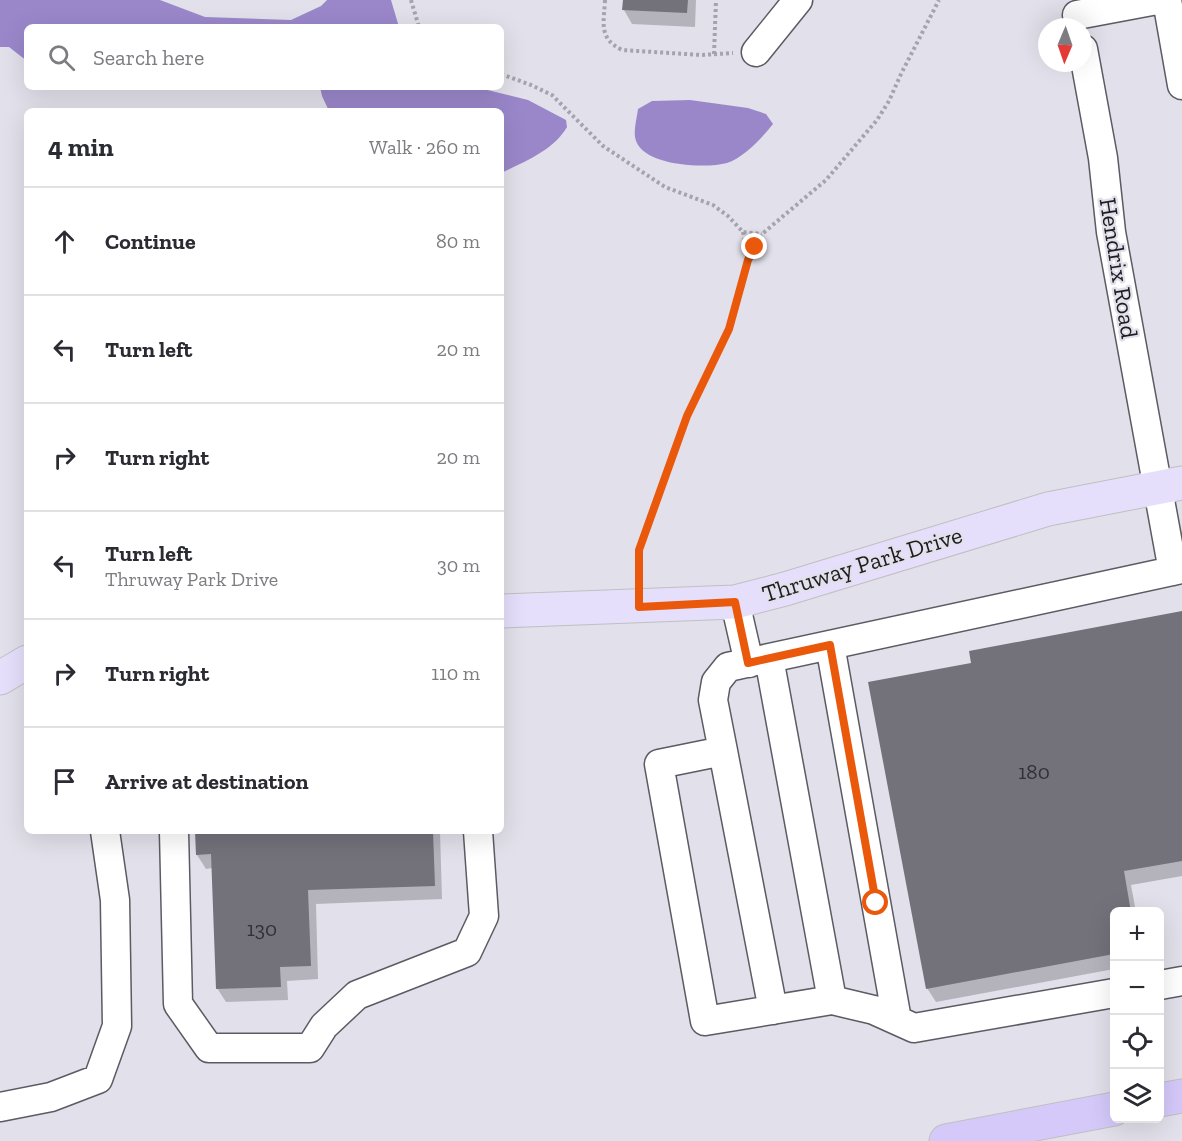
<!DOCTYPE html>
<html lang="en">
<head>
<meta charset="utf-8">
<style>
  :root { --surface:#fff; --page:#f7f7f7; --text:#2b2b33; --muted:#7c7c81; --line:#e1e1e2 }
  body { margin:0; font-family:"Zilla Slab",serif; background:var(--page); color:var(--text) }
  .controls { position:absolute; right:18px; bottom:18px; display:grid; overflow:hidden; border-radius:9px; box-shadow:0 6px 24px #0002 }
  .controls button { width:54px; height:54px; display:grid; place-items:center; padding:0; border:0; border-bottom:2px solid var(--line); background:var(--surface); color:var(--text); font:30px sans-serif }
  .compass { position:absolute; left:1038px; top:18px; width:54px; height:54px; border-radius:50%; background:var(--surface); box-shadow:0 6px 24px #0002; rotate:182deg }
  .stop { position:absolute; width:18px; height:18px; margin:-14px; border:4px solid #ea580c; border-radius:50%; background:#fff }
  .stop.end { background:#ea580c; border-color:#fff; box-shadow:0 2px 6px #0008 }
  .list { margin:0; padding:0; list-style:none }
  h2 { display:flex; justify-content:space-between; align-items:center; height:78px; margin:0; padding:0 24px; font-size:26px }
  h2 small { font-size:20px; font-weight:400; color:var(--muted) }
  .list li { display:grid; grid-template-columns:39px 1fr auto; gap:18px; align-items:center; box-sizing:border-box; height:108px; padding:0 24px; border-top:2px solid var(--line) }
  .list b { display:block; font-size:22px; white-space:nowrap }
  .list p { margin:0; font-size:20px; white-space:nowrap; color:var(--muted) }
  .list em { font-size:20px; font-style:normal; color:var(--muted) }
  .icon { flex:none; width:33px; height:33px; fill:none; stroke:currentColor; stroke-width:2; stroke-linecap:round; stroke-linejoin:round }
  .map { position:relative; flex:none; width:1182px; height:1141px; overflow:hidden }
  .search { position:absolute; background:var(--surface); box-shadow:0 6px 24px #0002; left:24px; top:24px; width:480px; height:66px; display:flex; align-items:center; gap:15px; box-sizing:border-box; padding:0 21px; border-radius:9px; color:var(--muted); font-size:22px }
  .panel { position:absolute; background:var(--surface); box-shadow:0 6px 24px #0002; left:24px; top:108px; width:480px; height:726px; border-radius:9px }
  .map>svg:first-child { display:block }
</style>
</head>
<body>
<div class="map">
<svg width="1182" height="1141" viewBox="0 0 1182 1141">
  <rect width="100%" height="100%" fill="#e2e0ea"/>
  <path fill="#9a87ca" d="M0 0H160L205 17 291 20 321 6 327 0H391L399 27H27V61L9 47H0Z
    M320 87H475L528 100 566 120 567 127C554 150 524 162 501 173V111H329L322 96Z
    M690 100 748 108 766 114 773 124C762 138 743 158 727 163 705 169 639 166 635 137 634 128 637 117 638 109L652 101Z"/>
  <path fill="#0003" d="M624 0H696L695 27 632 24 624 10Z
    M1182 613V876L1131 885 1136 912H1114V969L936 1002 927 988 973 664Z
    M197 831H440L442 899 316 904 318 979 287 981 288 1000 226 1002 217 988 213 868 206 869 197 855Z"/>
  <path fill="#73717a" d="M623 0H688L687 13 622 10Z
    M1182 611V861L1124 871 1131 912H1114V954L926 989 868 682 971 663 969 651Z
    M195 831H433L435 886 308 890 311 966 280 967 281 987 216 989 211 854 196 855Z"/>
  <g fill="none" stroke-linecap="round" stroke-linejoin="round">
    <g stroke="#5c5a63" stroke-width="31">
      <path id="minor" d="M1167 0 1182 85
        M1077 15 1157 0
        M1083 49 1103 158 1111 232 1173 571
        M756 52 798 0
        M735 602 749 663
        M830 645 897 1020
        M769 658 832 1000
        M723 751 773 1010
        M174 831 178 1004 209 1048H310L324 1026 357 995 467 952 484 916 478 831
        M1160 985 1182 981
        M1114 993 914 1028 874 1010 832 1000 705 1021 659 764 723 751 713 700 716 682 728 667 1182 569
        M0 1107 51 1097 98 1079 117 1026 115 900 105 831"/>
    </g>
    <g stroke="#c0bfc1" stroke-width="35">
      <path id="major" d="M501 611 735 602 785 589 1048 509 1182 483
        M0 678 27 662"/>
    </g>
    <g stroke="#c0bfc1" stroke-width="35">
      <path id="highway" d="M1160 1100 1182 1096
        M946 1141 1114 1109"/>
    </g>
    <path stroke="#a5a4ac" stroke-width="4" stroke-dasharray="3 3" stroke-linecap="butt" d="M411 0 419 27
      M605 0C604 23 598 38 622 50L702 55 733 53
      M714 54 716 0
      M501 74 531 85 552 95 603 146 665 187 713 205 728 216 743 232 762 234
      M743 232 748 260
      M638 580 639 550 687 416 729 329 748 260 762 234 826 180 877 120 889 101 901 74 939 0"/>
    <use href="#minor" stroke="#fff" stroke-width="28"/>
    <use href="#major" stroke="#e6dffc" stroke-width="33"/>
    <use href="#highway" stroke="#d5c9fa" stroke-width="33"/>
  </g>
  <g fill="none" stroke-linecap="round" stroke-linejoin="round">
    <path stroke="#ea580c" stroke-width="8" d="M755 247 748 260 729 329 687 416 639 550V607L735 602 748 663 830 645 876 903"/>
  </g>
  <g text-anchor="middle" dominant-baseline="central" stroke-width="4.5" stroke-linejoin="round" paint-order="stroke">
    <g font-size="21" fill="#323136">
      <text x="1034" y="771">180</text>
      <text x="262" y="928">130</text>
    </g>
    <g font-size="24" fill="#1d1c20" stroke="#e2e0ea">
      <text transform="translate(1119 268) rotate(81)">Hendrix Road</text>
      <text transform="translate(862 564) rotate(-17)">Thruway Park Drive</text>
    </g>
  </g>
</svg>
<div class="controls">
<button>+</button>
<button>−</button>
<button><svg class="icon" aria-label="locate" viewBox="0 0 24 24"><circle cx="12" cy="12" r="6"/><path d="M12 2v4M12 18v4M2 12h4M18 12h4"/></svg></button>
<button><svg class="icon" aria-label="layers" viewBox="0 0 24 24"><path d="M12 4l9 5-9 5-9-5zM3 14l9 5 9-5"/></svg></button>
</div>
<svg class="compass" viewBox="-18 -18 36 36"><path d="M0-13l5 13h-10z" fill="#e53935"/><path d="M0 13l5-13h-10z" fill="#7c7c81"/></svg>
<div class="stop" style="left:876px;top:903px"></div>
<div class="stop end" style="left:755px;top:247px"></div>
<div class="search"><svg class="icon" aria-label="search" viewBox="0 0 24 24"><circle cx="10" cy="10" r="6"/><path d="M15 15l6 6"/></svg>Search here</div>
<section class="panel">
<h2>4 min<small>Walk · 260 m</small></h2>
<ul class="list">
<li><svg class="icon" aria-label="ahead" viewBox="0 0 24 24"><path d="M12 20V5M6 11l6-6 6 6"/></svg><div><b>Continue</b></div><em>80 m</em></li>
<li><svg class="icon" aria-label="left" viewBox="0 0 24 24"><path d="M17 20v-9H6M10 6l-5 5 5 5"/></svg><div><b>Turn left</b></div><em>20 m</em></li>
<li><svg class="icon" aria-label="right" viewBox="0 0 24 24"><path d="M7 20v-9h11M14 6l5 5-5 5"/></svg><div><b>Turn right</b></div><em>20 m</em></li>
<li><svg class="icon" aria-label="left" viewBox="0 0 24 24"><path d="M17 20v-9H6M10 6l-5 5 5 5"/></svg><div><b>Turn left</b><p>Thruway Park Drive</p></div><em>30 m</em></li>
<li><svg class="icon" aria-label="right" viewBox="0 0 24 24"><path d="M7 20v-9h11M14 6l5 5-5 5"/></svg><div><b>Turn right</b></div><em>110 m</em></li>
<li><svg class="icon" aria-label="arrive" viewBox="0 0 24 24"><path d="M6 21V4h12l-3 4 3 4H6"/></svg><div><b>Arrive at destination</b></div></li>
</ul>
</section>
</div>
</body>
</html>
